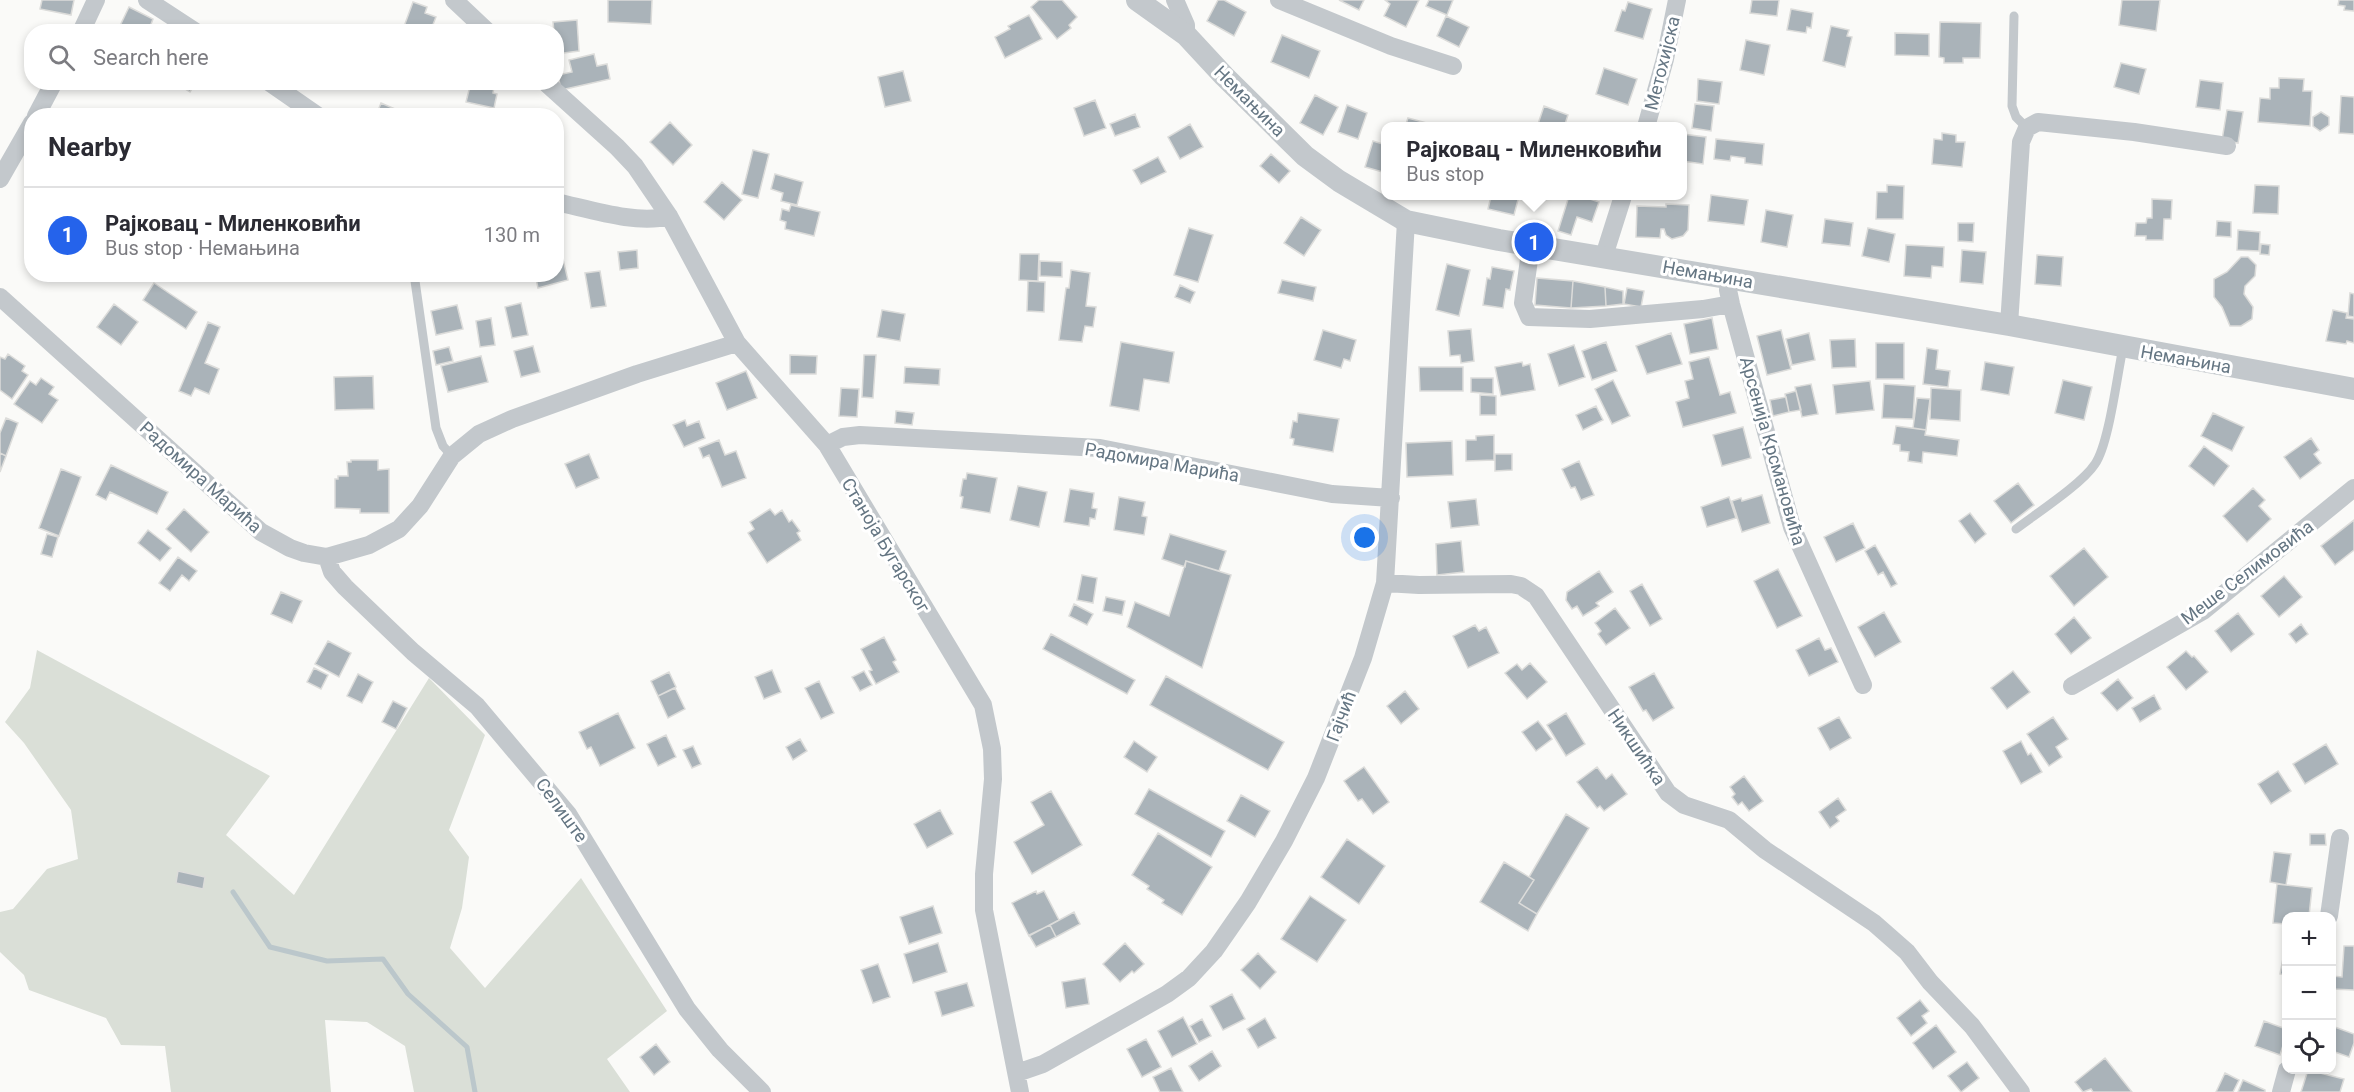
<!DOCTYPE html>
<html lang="en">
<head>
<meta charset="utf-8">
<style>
  :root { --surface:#fff; --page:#f2f2f3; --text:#2b2b33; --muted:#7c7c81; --line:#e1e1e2; --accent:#2563eb }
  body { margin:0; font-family:Roboto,sans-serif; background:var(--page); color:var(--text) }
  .controls { position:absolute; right:18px; bottom:18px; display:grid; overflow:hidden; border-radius:12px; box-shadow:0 3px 9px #0003 }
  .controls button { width:54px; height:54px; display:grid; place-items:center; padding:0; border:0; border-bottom:2px solid var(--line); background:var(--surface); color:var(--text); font:30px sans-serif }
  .you { position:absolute; left:1365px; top:538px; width:21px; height:21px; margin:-15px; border:4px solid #fff; border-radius:50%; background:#1a73e8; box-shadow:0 0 0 9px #1a73e833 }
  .badge { display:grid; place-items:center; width:39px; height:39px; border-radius:50%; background:var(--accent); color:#fff; font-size:20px; font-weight:700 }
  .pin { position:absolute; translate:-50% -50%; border:3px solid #fff; box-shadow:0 2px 6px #0006 }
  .popup { position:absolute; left:1381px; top:122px; width:306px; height:78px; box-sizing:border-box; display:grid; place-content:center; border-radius:12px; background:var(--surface); filter:drop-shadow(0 2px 4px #0005); font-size:20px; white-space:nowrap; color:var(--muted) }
  .popup b { font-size:22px; color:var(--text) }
  .popup::after { content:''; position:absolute; left:50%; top:100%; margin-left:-12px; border:12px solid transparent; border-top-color:var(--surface) }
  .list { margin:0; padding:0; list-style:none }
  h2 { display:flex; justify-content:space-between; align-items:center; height:78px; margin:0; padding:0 24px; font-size:26px }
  h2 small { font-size:20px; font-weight:400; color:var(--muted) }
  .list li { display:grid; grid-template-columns:39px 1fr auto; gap:18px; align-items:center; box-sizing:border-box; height:96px; padding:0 24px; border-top:2px solid var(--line) }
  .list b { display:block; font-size:22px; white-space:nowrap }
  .list p { margin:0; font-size:20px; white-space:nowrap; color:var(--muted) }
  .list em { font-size:20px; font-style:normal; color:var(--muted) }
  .icon { flex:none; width:33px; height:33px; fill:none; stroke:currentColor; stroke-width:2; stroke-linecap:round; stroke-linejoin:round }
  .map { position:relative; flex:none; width:2354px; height:1092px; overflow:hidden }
  .search { position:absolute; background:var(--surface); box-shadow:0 3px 9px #0003; left:24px; top:24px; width:540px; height:66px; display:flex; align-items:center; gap:15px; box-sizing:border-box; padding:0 21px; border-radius:24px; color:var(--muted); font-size:22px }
  .panel { position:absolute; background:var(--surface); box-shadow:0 3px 9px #0003; left:24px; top:108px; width:540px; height:174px; border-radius:24px }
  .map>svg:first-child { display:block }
</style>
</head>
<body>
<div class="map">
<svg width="2354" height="1092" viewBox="0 0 2354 1092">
  <rect width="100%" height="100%" fill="#fafaf8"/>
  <path fill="#dadfd7" d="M37 650 270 776 226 835 294 895 429 678 485 735 449 830 469 857 462 908 450 948 485 988 581 878 667 1011 607 1059 630 1092H414L405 1046 367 1022 325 1020 331 1092H171L165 1046 121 1045 106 1018 29 990 24 975 0 952V912L13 909 47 869 78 859 71 810 24 743 5 722 30 688Z"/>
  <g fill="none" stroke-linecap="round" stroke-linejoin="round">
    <path stroke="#bbc7cb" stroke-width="5" d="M233 892 270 947 327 961 383 959 408 994 467 1047 475 1092"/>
  </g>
  <path fill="#aab3b9" stroke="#dcdcda" stroke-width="1.5" d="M42 0H74L71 15 40 9Z
    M608 0H652L651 24 608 22Z
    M1039 0H1062L1077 17 1069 25 1071 28 1057 39 1031 7Z
    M1218 0H1224L1246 12 1234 36 1207 21Z
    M1339 0H1364L1359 10Z
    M1385 0H1419L1406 27 1384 16 1390 4Z
    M1429 0H1453L1447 15 1426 6Z
    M1752 0H1779L1777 16 1750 13Z
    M2122 0H2160L2156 31 2119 25Z
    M2339 0H2354V11L2344 10 2345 6 2338 5Z
    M413 2 427 7 425 13 436 17 430 32H402Z
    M1628 2 1652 9 1643 39 1615 31 1622 10 1625 11Z
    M129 7 153 19 148 32H117Z
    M1791 9 1813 13 1811 28 1807 27 1806 33 1787 30Z
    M1029 15 1042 39 1005 58 995 37 1010 29 1008 26Z
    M1446 16 1469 27 1459 47 1437 36Z
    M577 20 579 51 556 54V32H554L553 22Z
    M1940 22 1981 23 1980 58H1963V63H1944V58L1939 57Z
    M1831 26 1849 30 1847 36 1852 37 1845 67 1823 61Z
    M1895 33 1929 34V56L1895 55Z
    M1282 35 1320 51 1309 78 1271 62Z
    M1746 40 1770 45 1764 75 1740 70Z
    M594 54 597 66 607 64 610 79 561 90 558 75 572 72 569 60Z
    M2121 63 2146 69 2139 94 2114 87Z
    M1604 68 1637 79 1628 105 1596 94Z
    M903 71 911 101 885 107 878 77Z
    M2279 78 2304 79 2303 91H2312L2310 126 2258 122 2260 98 2270 99V88H2279Z
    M1698 79 1722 82 1719 104 1697 101Z
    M2200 80 2223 83 2220 110 2196 107Z
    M174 82H196L190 92Z
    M471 82 494 87 493 93 497 94 494 108 466 102Z
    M1315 95 1338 107 1323 135 1300 123Z
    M2341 96 2354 97V134L2339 133Z
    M1095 100 1106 128 1084 136 1074 108Z
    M381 103 409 115V116H376Z
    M1695 104 1714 106 1711 131 1692 128Z
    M1347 105 1367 113 1358 139 1338 132Z
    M1544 106 1568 115 1564 127H1537Z
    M2227 110 2243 112 2238 143 2222 140Z
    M2321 112 2329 117V125L2320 131 2313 126V117Z
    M1135 114 1140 127 1115 136 1110 124Z
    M1408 118 1434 125 1433 127H1405Z
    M670 122 692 145 673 165 650 142Z
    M1190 124 1203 147 1180 159 1168 137Z
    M1942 133 1956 135V142H1965L1962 167 1932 164 1934 139 1942 140Z
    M1682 134 1706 137 1703 164 1682 161Z
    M1716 139 1764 144 1762 165 1745 163V158L1731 156 1730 161 1714 159Z
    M1373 141 1386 145V173L1365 167Z
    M753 150 769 154 758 198 742 194Z
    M1271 154 1290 171 1279 183 1260 166Z
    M1158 157 1166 172 1141 184 1133 170Z
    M775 174 803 182 797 205 781 201 783 193 771 189Z
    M722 182 742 200 724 220 704 202Z
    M1887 185 1904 186 1903 219H1876L1877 192H1887Z
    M2255 185 2279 186 2278 214 2253 213Z
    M1711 195 1748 200 1744 225 1708 221Z
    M1491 196H1519L1514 215 1488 209Z
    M1569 196H1581L1599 202 1592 222 1577 217 1571 235 1558 231Z
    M2152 199 2172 200 2171 219H2164L2163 240H2146V236H2135L2136 223H2146L2147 218H2152Z
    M1666 204 1689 205 1688 230 1683 236 1672 239 1666 235 1664 229H1661L1660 238 1636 237 1637 206 1666 207Z
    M791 205 820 212 814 236 785 229 786 222 780 220 782 209 789 211Z
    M1766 210 1793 215 1787 247 1761 242Z
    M1301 217 1321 230 1304 256 1284 243Z
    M1825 219 1853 223 1850 246 1822 243Z
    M2217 221 2231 222V237L2216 236Z
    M1958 223H1974L1973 242 1958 241Z
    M1189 228 1213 235 1198 282 1174 275Z
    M1868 228 1895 234 1889 262 1862 256Z
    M2238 230 2260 232 2259 251 2237 250Z
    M2261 244 2270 245 2269 255 2260 254Z
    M1906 245 1944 247 1943 267 1932 266 1931 278 1904 276Z
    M637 250 638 268 620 270 618 252Z
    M1962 250 1986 252 1983 284 1960 282Z
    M561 251 568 280 538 288 535 274H556V252Z
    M1020 254H1039L1038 281 1019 280Z
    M2037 255 2063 257 2061 286 2035 284Z
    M2241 257H2248L2256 265 2255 276 2245 286 2244 294 2253 307 2252 319 2241 326H2230L2222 307 2214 297V279L2227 272Z
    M1040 261 1062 262V277L1040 276Z
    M1447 264 1470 270 1459 316 1436 310Z
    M1492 267 1514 271 1510 290 1506 289 1503 308 1483 305 1487 278 1490 279Z
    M1071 270 1090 273 1086 306 1096 307 1093 327 1085 326 1082 342 1059 340 1066 288H1069Z
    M600 271 606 306 591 308 585 273Z
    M1537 278 1573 281 1571 308 1535 305Z
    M1282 280 1316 287 1313 301 1278 293Z
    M1028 281 1045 282 1044 312 1027 311Z
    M1573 281 1605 287 1606 306 1571 308Z
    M154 283 197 312 186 329 143 300Z
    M1180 285 1195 292 1190 303 1175 297Z
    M1605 287 1623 291V304L1606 306Z
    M1627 288 1644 291 1641 307 1624 304Z
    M2350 293 2354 294V317L2348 316Z
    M521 303 528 335 512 338 505 307Z
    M114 304 138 322 121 345 97 327Z
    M457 305 463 329 436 335 431 311Z
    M882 310 905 314 900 341 877 337Z
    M2333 310 2347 313 2346 318 2354 319V343L2347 341 2346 344 2326 341Z
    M491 318 495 345 480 347 476 321Z
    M1712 318 1718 349 1690 354 1684 324Z
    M208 322 220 327 205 363 219 369 209 394 195 388 191 396 179 391Z
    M1471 329 1474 361 1461 363 1460 355 1450 356 1448 331Z
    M1323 330 1356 340 1350 361 1344 359 1341 368 1314 360Z
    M1781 330 1791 369 1767 375 1757 336Z
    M1671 333 1682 364 1647 374 1636 346Z
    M1809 333 1815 360 1792 365 1786 339Z
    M1855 339 1856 367 1832 368 1830 340Z
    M1121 342 1174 352 1169 383 1144 379 1139 411 1110 406Z
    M1606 342 1617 371 1592 380 1582 351Z
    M1876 343H1904V379H1876Z
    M1574 345 1585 377 1559 386 1548 354Z
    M533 346 540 372 521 377 514 351Z
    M449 347 453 361 436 365 433 351Z
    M1927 348 1938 350 1936 369 1950 371 1948 387 1923 384Z
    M8 354 25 366 22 371 28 375 12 399 0 390V357L5 359Z
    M790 355 817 356 816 374H790Z
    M864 355H876L873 398 862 397Z
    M481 356 488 382 448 392 441 366Z
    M1709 357 1720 395 1730 392 1736 413 1683 427 1676 402 1689 398 1685 381 1693 379 1689 362Z
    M1522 362 1523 366 1530 364 1535 390 1501 396 1495 367Z
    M1985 362 2014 367 2009 395 1981 390Z
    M905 367 940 369 939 385 904 383Z
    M1419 367H1463V391H1420Z
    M746 371 757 398 727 410 716 383Z
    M373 376 374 409 335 410 334 377Z
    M41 378 54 387 49 394 58 400 42 423 14 404 30 381 36 385Z
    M1471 378H1493V394L1471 392Z
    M1613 380 1630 416 1612 424 1595 389Z
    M2063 380 2092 387 2084 420 2055 413Z
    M1870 381 1874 410 1836 414 1833 385Z
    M1811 384 1818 414 1802 417 1795 387Z
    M1884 384 1915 386 1913 419 1882 418Z
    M841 388 859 389 857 417 839 416Z
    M1931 388 1961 390 1960 421 1930 419Z
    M1796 391 1801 410 1789 412 1785 394Z
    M1480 395 1496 396V415H1480Z
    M1786 397 1789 412 1773 416 1770 400Z
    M1917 398 1930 399 1926 430 1913 428Z
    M1596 406 1603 420 1583 430 1576 415Z
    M896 411 914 413 912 425 895 423Z
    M1298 413 1339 419 1333 452 1293 445 1294 439 1290 438 1293 421 1297 422Z
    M2213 413 2244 427 2232 451 2201 436Z
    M6 418 18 423 6 456 0 453V433Z
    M685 420 687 426 699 421 705 438 684 447 673 425Z
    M1896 426 1926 430 1925 435 1959 440 1957 456 1923 452 1922 463 1908 461 1909 452 1900 451V445L1893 444Z
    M1743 427 1751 458 1722 466 1713 435Z
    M1494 435V460L1466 461V440H1476V436Z
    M2311 438 2319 450 2314 454 2321 463 2300 479 2284 457Z
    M719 440 725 455 736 451 746 478 722 487 709 455 703 458 699 448Z
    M1452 441 1453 475 1407 477 1406 443Z
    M2204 446 2229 466 2214 486 2189 466Z
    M0 453 6 456 0 472Z
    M589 454 599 478 576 488 565 464Z
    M1495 454H1512V470L1495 471Z
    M351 460H378V470L389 469V513H360V509L335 508V479H338V476H348L347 462H351Z
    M1579 461 1594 495 1581 500 1575 487 1571 488 1562 469Z
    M111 465 168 492 157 514 110 492 106 500 96 495Z
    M61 469 81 477 59 536 39 528Z
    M967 473 997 478 990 513 961 508 963 497 960 496 963 479H966Z
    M2018 483 2034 505 2011 523 1994 501Z
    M1018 486 1047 492 1039 527 1010 520Z
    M2253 488 2265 500 2259 506 2271 519 2247 542 2223 516Z
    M1070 489 1094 493 1092 508 1097 509 1095 519 1090 518 1089 526 1064 522Z
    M1762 495 1770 523 1742 532 1732 501 1741 498 1742 501Z
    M1119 497 1145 502 1142 516 1147 517 1144 535 1114 530Z
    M1729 497 1736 518 1707 527 1701 507Z
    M1476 499 1479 525 1451 528 1448 502Z
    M184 509 209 532 191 552 166 529Z
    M770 509 775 515 782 510 789 522 792 520 800 531 797 533 801 540 767 563 748 533 754 529 750 522Z
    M1970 513 1986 534 1975 543 1959 521Z
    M2354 520V550L2335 565 2321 546Z
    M1853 523 1865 548 1836 562 1824 537Z
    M148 530 171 548 160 561 138 543Z
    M47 534 58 537 52 557 41 554Z
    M1170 534 1226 551 1219 571 1186 561 1185 567 1162 559Z
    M1461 541 1464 572 1437 575 1436 544Z
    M1875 545 1897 584 1891 587 1883 572 1878 575 1865 551Z
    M2084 548 2108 577 2074 606 2050 576Z
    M178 557 197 571 189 581 182 575 170 591 159 583Z
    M1186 561 1231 575 1202 668 1127 627 1135 602 1169 616Z
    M1778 569 1802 616 1777 628 1754 581Z
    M1599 571 1613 592 1596 603 1599 606 1583 616 1577 606 1572 609 1566 600 1567 592Z
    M1082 575 1097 578 1093 603 1077 600Z
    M2284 576 2302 597 2279 617 2261 596Z
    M1642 584 1662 619 1650 626 1630 591Z
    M281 592 302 601 292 623 271 614Z
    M1106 597 1125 601 1122 615 1103 611Z
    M1074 604 1093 614 1087 625 1069 616Z
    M1615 608 1630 628 1606 645 1598 634 1601 631 1595 623Z
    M1884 612 1901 642 1875 657 1858 627Z
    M2238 613 2254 634 2231 652 2215 631Z
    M2074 617 2091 638 2071 654 2055 634Z
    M2301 624 2308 634 2296 643 2289 634Z
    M1475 625 1479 631 1486 627 1499 653 1468 668 1453 636Z
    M1051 634 1135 680 1127 694 1043 649Z
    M884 637 896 660 893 662 899 672 876 684 869 671 872 670 861 649Z
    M1819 638 1825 650 1831 648 1838 662 1809 676 1796 650Z
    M328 641 351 653 339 677 315 664Z
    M2186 651 2192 657 2194 656 2208 672 2186 690 2167 667Z
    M1530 663 1547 682 1527 699 1505 673 1517 664 1522 670Z
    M314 668 328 675 321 689 307 682Z
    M772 670 781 692 764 699 755 677Z
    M864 671 872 685 860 691 852 677Z
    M2013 671 2030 692 2007 709 1991 688Z
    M669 672 676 687 658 696 651 681Z
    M1654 673 1674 708 1653 721 1646 710 1643 711 1629 687Z
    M358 674 373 682 362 703 347 696Z
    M1166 676 1284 742 1268 770 1150 705Z
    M2118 679 2133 698 2117 711 2101 693Z
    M819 681 834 713 821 719 805 688Z
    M675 688 685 709 668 718 658 696Z
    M1405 691 1419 709 1401 724 1387 706Z
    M2154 695 2161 709 2140 722 2132 708Z
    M393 701 407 708 396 729 382 722Z
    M618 713 635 748 600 766 591 747 587 749 579 732Z
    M1566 713 1585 744 1566 756 1547 725Z
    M1839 717 1851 738 1830 750 1818 728Z
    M2053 717 2068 739 2056 747 2062 757 2049 766 2027 734Z
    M1538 721 1552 739 1536 751 1522 732Z
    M666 735 676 757 658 766 647 744Z
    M800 739 807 751 793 760 786 747Z
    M1134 741 1157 757 1147 772 1124 757Z
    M2021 741 2028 755 2031 753 2042 772 2021 784 2003 751Z
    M2326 744 2338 764 2305 784 2293 764Z
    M693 746 701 764 692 768 683 750Z
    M1364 767 1389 802 1373 814 1362 799 1358 801 1344 781Z
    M1597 767 1606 779 1612 774 1627 794 1604 811 1600 806 1597 808 1577 782Z
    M2278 771 2291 791 2271 804 2258 784Z
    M1744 776 1763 801 1749 811 1742 802 1738 805 1732 797 1735 794 1730 787Z
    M1149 789 1225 831 1211 857 1135 814Z
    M1051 791 1082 845 1032 874 1014 842 1044 825 1031 802Z
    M1241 795 1270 811 1255 837 1227 821Z
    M1838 798 1846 810 1836 817 1839 821 1830 828 1819 812Z
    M940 810 953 834 927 848 914 824Z
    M1566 814 1589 828 1537 914 1519 903 1534 880 1529 877Z
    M1158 833 1212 867 1182 915 1162 903 1164 900 1147 889 1149 886 1132 875Z
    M2310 834H2325L2326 845H2310Z
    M1347 839 1385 866 1359 904 1321 877Z
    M2274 852 2291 854 2286 885 2270 882Z
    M1504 862 1534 880 1519 903 1537 914 1528 931 1480 902Z
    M178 871 205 877 203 889 176 883Z
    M2277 884 2312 888 2309 916H2286V924L2273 923Z
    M1036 891 1037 894 1044 891 1059 920 1029 936 1012 903Z
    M1310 896 1346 920 1317 962 1281 939Z
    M933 906 942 933 909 944 900 917Z
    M1074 912 1080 924 1056 937 1050 925Z
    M1050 925 1056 937 1036 947 1029 935Z
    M938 943 947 972 913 983 904 954Z
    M1125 943 1144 964 1134 973 1132 971 1120 982 1103 964Z
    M2344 946H2354V990L2332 989V976L2342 977Z
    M1258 953 1276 972 1260 989 1241 970Z
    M2284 953 2286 954V975L2280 974Z
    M878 964 890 997 873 1003 861 970Z
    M1085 978 1089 1004 1066 1008 1062 982Z
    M967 983 974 1006 942 1016 935 992Z
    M1232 994 1245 1019 1223 1030 1210 1006Z
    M1920 1000 1929 1011 1922 1016 1927 1023 1911 1036 1897 1018Z
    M1183 1017 1197 1044 1172 1057 1158 1031Z
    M1265 1018 1276 1038 1258 1048 1247 1029Z
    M1202 1019 1211 1036 1199 1042 1190 1026Z
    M2264 1021 2286 1029V1036L2280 1055 2255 1046Z
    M1936 1025 1956 1052 1933 1069 1913 1043Z
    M2332 1026 2354 1034V1043L2349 1057 2332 1051Z
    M1146 1039 1161 1067 1142 1077 1127 1049Z
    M656 1044 670 1062 654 1075 640 1057Z
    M1212 1051 1221 1066 1199 1081 1189 1066Z
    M2105 1058 2132 1092H2093L2091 1089 2083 1092 2075 1082Z
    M1967 1062 1979 1078 1961 1092 1948 1076Z
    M1171 1068 1183 1092H1160L1153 1077Z
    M2308 1070 2344 1079 2340 1092H2301Z
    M2225 1073 2239 1080 2233 1092H2216Z
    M2243 1080 2265 1090V1092H2238Z"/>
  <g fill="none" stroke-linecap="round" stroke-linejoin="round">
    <path stroke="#c3c8cc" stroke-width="9" d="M2014 16 2012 106 2016 117 2027 128
      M414 274 436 428 443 446 452 456
      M2016 529C2037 513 2082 484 2095 464 2109 444 2117 375 2123 348"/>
    <path stroke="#c3c8cc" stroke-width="18" d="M147 0 196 32
      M454 0 488 32
      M1175 0 1186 25V35
      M1279 0 1391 46 1453 66
      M81 32 96 0
      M269 82 318 116
      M545 82 617 147 635 166 669 216 737 343 827 445 983 705 992 749 993 779 984 874V910L1020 1092
      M36 116 54 82
      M1646 127 1665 59 1677 0
      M0 179 32 123
      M556 202C589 209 637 225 669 216
      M1531 245 1523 303 1529 317 1590 319 1703 309 1731 304
      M1604 256 1623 196
      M1729 278 1728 290 1731 304 1792 527 1863 685
      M0 297 261 532 290 548 304 553 327 557 369 545 399 529 420 506 452 456 479 434 512 419 637 374 737 343
      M2009 325 2021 142 2027 128 2038 122 2134 132 2227 146
      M827 445 843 437 860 435 1100 448 1332 494 1391 498
      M327 557 332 572 345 587 413 652 477 706 568 814 687 1009 720 1050 762 1092
      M1385 583 1419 585 1511 584 1521 586 1536 596 1668 793 1684 805 1729 820 1765 850 1874 923 1907 952 1930 982 1972 1026 2021 1092
      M2072 686 2203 611 2354 488
      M2329 916 2340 838
      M1017 1073 1043 1064 1167 994 1189 978 1214 951 1248 902 1284 841 1316 778 1363 658 1385 583 1406 221
      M2281 1092 2287 1070"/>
    <path stroke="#c3c8cc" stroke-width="22" d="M1137 0 1186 35 1224 76 1305 156 1339 181 1406 221 1499 240 2009 325 2354 389"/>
  </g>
  <g text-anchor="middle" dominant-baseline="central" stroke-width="6" stroke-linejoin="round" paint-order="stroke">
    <g font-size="18" fill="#657683" stroke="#fff">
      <text transform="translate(1662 63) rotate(-76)">Метохијска</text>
      <text transform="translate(1250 101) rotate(45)">Немањина</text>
      <text transform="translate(1708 274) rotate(10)">Немањина</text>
      <text transform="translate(2186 359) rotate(10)">Немањина</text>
      <text transform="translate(1773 451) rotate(74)">Арсенија Крсмановића</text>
      <text transform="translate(1162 462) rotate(10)">Радомира Марића</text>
      <text transform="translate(201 477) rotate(42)">Радомира Марића</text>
      <text transform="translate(886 545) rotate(59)">Станоја Бугарског</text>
      <text transform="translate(2247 572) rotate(-37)">Меше Селимовића</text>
      <text transform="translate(1341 716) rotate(-69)">Гајчић</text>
      <text transform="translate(1637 747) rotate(56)">Никшићка</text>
      <text transform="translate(562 810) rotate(54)">Селиште</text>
    </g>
  </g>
</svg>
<div class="controls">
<button>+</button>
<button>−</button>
<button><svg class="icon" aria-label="locate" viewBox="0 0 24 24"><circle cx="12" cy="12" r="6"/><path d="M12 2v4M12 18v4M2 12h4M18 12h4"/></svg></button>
</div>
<div class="you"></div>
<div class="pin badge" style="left:1534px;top:242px">1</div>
<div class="popup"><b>Рајковац - Миленковићи</b>Bus stop</div>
<div class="search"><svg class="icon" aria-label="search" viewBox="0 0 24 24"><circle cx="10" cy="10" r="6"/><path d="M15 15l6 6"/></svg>Search here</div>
<section class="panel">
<h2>Nearby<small></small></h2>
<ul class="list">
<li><span class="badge">1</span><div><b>Рајковац - Миленковићи</b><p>Bus stop · Немањина</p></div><em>130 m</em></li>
</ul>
</section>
</div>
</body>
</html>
